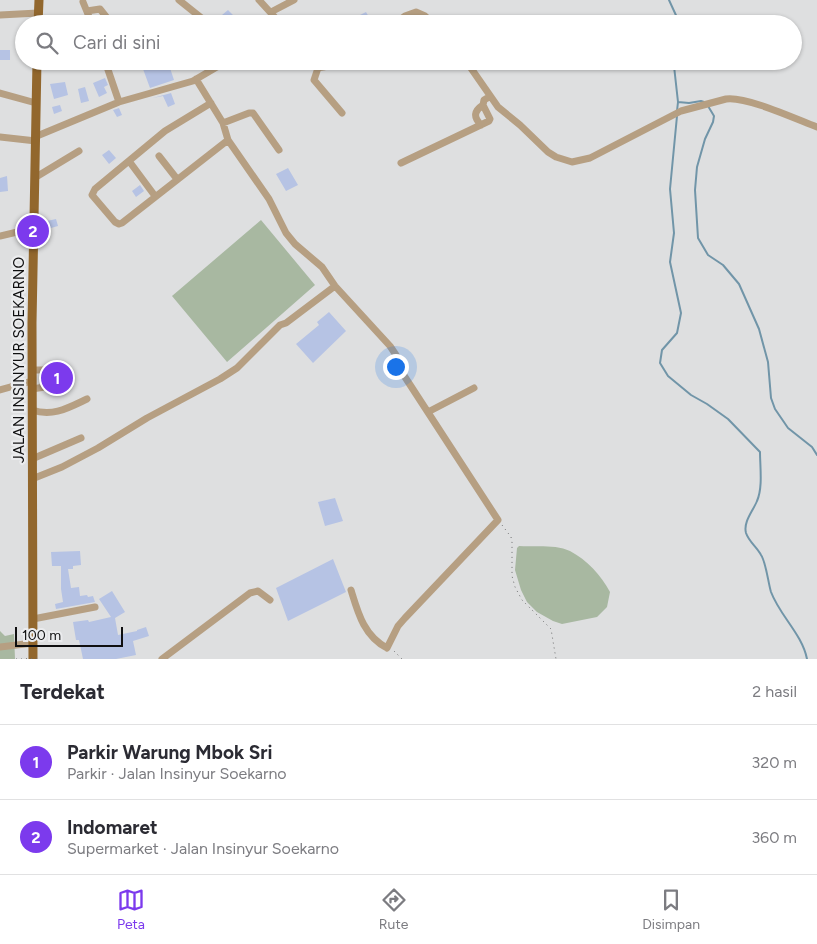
<!DOCTYPE html>
<html lang="id">
<head>
<meta charset="utf-8">
<style>
  :root { --surface:#fff; --page:#f2f2f3; --text:#2b2b33; --muted:#7c7c81; --line:#e1e1e2; --accent:#7c3aed }
  body { margin:0; font-family:Figtree,sans-serif; background:var(--page); color:var(--text) }
  .scale { position:absolute; left:15px; bottom:12px; width:108px; box-sizing:border-box; padding-left:5px; border:2px solid #0f0f10; border-top:0; font-size:14px; line-height:18px; white-space:nowrap; color:#0f0f10; -webkit-text-stroke:4px #ebecee; paint-order:stroke }
  .you { position:absolute; left:395px; top:366px; width:18px; height:18px; margin:-12px; border:4px solid #fff; border-radius:50%; background:#1a73e8; box-shadow:0 0 0 8px #1a73e833 }
  .badge { display:grid; place-items:center; width:32px; height:32px; border-radius:50%; background:var(--accent); color:#fff; font-size:16px; font-weight:700 }
  .pin { position:absolute; translate:-50% -50%; border:2px solid #fff; box-shadow:0 1px 5px #0006 }
  .list { margin:0; padding:0; list-style:none }
  h2 { display:flex; justify-content:space-between; align-items:center; height:65px; margin:0; padding:0 20px; font-size:21px }
  h2 small { font-size:16px; font-weight:400; color:var(--muted) }
  .list li { display:grid; grid-template-columns:32px 1fr auto; gap:15px; align-items:center; box-sizing:border-box; height:75px; padding:0 20px; border-top:1px solid var(--line) }
  .list b { display:block; font-size:19px; white-space:nowrap }
  .list p { margin:0; font-size:16px; white-space:nowrap; color:var(--muted) }
  .list em { font-size:16px; font-style:normal; color:var(--muted) }
  .icon { flex:none; width:28px; height:28px; fill:none; stroke:currentColor; stroke-width:2; stroke-linecap:round; stroke-linejoin:round }
  .map { position:relative; flex:none; width:817px; height:659px; overflow:hidden }
  .search { position:absolute; background:var(--surface); box-shadow:0 1px 4px #0004; left:15px; right:15px; top:15px; height:55px; display:flex; align-items:center; gap:12px; box-sizing:border-box; padding:0 18px; border-radius:28px; color:var(--muted); font-size:19px }
  .sheet { height:215px; background:var(--surface) }
  nav { display:flex; justify-content:space-around; align-items:center; box-sizing:border-box; height:70px; border-top:1px solid var(--line); background:var(--surface); font-size:14px; color:var(--muted) }
  nav a { display:grid; justify-items:center; gap:2px }
  nav .on { color:var(--accent) }
  .map>svg:first-child { display:block }
</style>
</head>
<body>
<div class="map">
<svg width="817" height="659" viewBox="0 0 817 659">
  <rect width="100%" height="100%" fill="#dedfe0"/>
  <path fill="#a8b8a1" d="M261 220 315 285 227 362 172 296Z
    M519 546C535 547 556 544 570 551 587 560 601 575 610 592L607 607 597 617 562 624 553 621 537 612 527 602 521 590 515 570 517 548Z
    M0 631 5 636 14 634 15 659H0Z"/>
  <g fill="none" stroke-linecap="round" stroke-linejoin="round">
    <path stroke="#7195a8" stroke-width="2" d="M669 0 680 24
      M675 61 674 66 678 102 677 111
      M678 102 689 103 701 101 704 102
      M708 106 714 116 713 122 705 139 697 167 695 190 698 238 708 255 723 265 739 284 759 329 768 362 771 398 775 409 788 428 812 447 817 455
      M677 116 670 189 674 233 670 262 681 313 677 333 662 350 660 363 668 376 691 395 707 404 728 419 760 452C760 467 763 487 757 501 753 511 743 522 746 533 749 542 757 547 761 555 766 562 768 582 771 592 780 616 802 634 807 659"/>
  </g>
  <path fill="#b6c3e4" d="M228 10 234 16 225 24H219L216 20Z
    M366 12 373 24H362L358 16Z
    M0 50H10V60H0Z
    M89 61H93L95 68 87 70 84 63Z
    M168 62 174 80 150 88 143 69Z
    M105 78 108 85 104 87 107 93 99 97 93 83Z
    M65 82 68 95 54 99 50 84Z
    M85 87 89 101 81 103 78 89Z
    M171 93 175 104 168 107 163 96 153 98Z
    M60 105 62 111 54 114 52 107Z
    M119 108 122 115 117 117 113 110Z
    M109 150 116 158 109 164 102 155Z
    M288 168 298 185 286 191 276 174Z
    M7 176 8 191 0 192V178Z
    M140 185 144 191 136 197 132 191Z
    M56 219 58 226 44 230 42 222Z
    M329 312 346 331 313 363 296 344 319 325 317 322Z
    M335 498 343 521 325 526 318 502Z
    M80 551 81 565 73 566V569H68L71 588 79 587 80 596 87 595 88 597 93 596 95 602 56 609 55 604 63 602 61 589V566H52L51 552Z
    M333 559 346 592 288 621 276 588Z
    M112 591 125 612 115 618 118 635 137 631V630L146 627 149 636 133 641 136 655 116 659H83L79 640H76L73 622 88 620 89 622 111 617 99 599Z"/>
  <g fill="none" stroke-linecap="round" stroke-linejoin="round">
    <path stroke="#6e6f70" stroke-width="1" stroke-dasharray="1 4" stroke-linecap="butt" d="M502 525 511 537 512 542V576L515 587 522 600 551 629 556 659
      M394 651 402 659
      M16 659H21"/>
    <path stroke="#b69f82" stroke-width="7" d="M179 0 209 24
      M259 0 281 24
      M83 2 92 24
      M87 11 100 9 111 23
      M271 12 294 0
      M0 15 38 13
      M394 24 405 16 416 12 425 16 434 24
      M105 61 119 102
      M308 61C318 71 325 68 336 61
      M466 61 498 107 520 125 548 152 556 157 572 162 590 158 681 111 726 99C746 96 796 119 817 127
      M318 68 314 80 342 113
      M196 79 223 123 228 140 269 199 286 233 295 244 322 267 335 286 390 346 396 355 403 374 498 520 405 618 398 626 387 648C364 636 358 613 351 590
      M0 93 36 103
      M211 103 165 131 95 189 92 195 115 222 119 224 122 223 228 140
      M223 123 249 113H253L279 150
      M481 125C473 117 474 111 483 105
      M37 136 119 102 193 81 227 61
      M0 137 36 141
      M159 156 177 179
      M129 161 155 196
      M401 163 489 121 490 119 483 105 484 100 489 97
      M36 177 79 151
      M0 236 34 228
      M32 389 64 384 68 379 64 371 60 370H32
      M0 390 32 381
      M32 410C53 417 68 408 87 399
      M428 412 474 388
      M32 459 81 438
      M32 479 62 467 98 448 147 418 220 379 237 368 280 325 286 323 335 286
      M33 619 95 607
      M0 647 33 643
      M162 659 250 593 258 591 270 600"/>
    <path stroke="#92672d" stroke-width="9" d="M38 24 39 0
      M33 659 32 323 37 61"/>
    <path stroke="#6e6f70" stroke-width="1" stroke-dasharray="1 4" stroke-linecap="butt" d="M21 659 39 658"/>
  </g>
  <g text-anchor="middle" dominant-baseline="central" stroke-width="4.5" stroke-linejoin="round" paint-order="stroke">
    <g font-size="15" fill="#0f0f10" stroke="#ebecee">
      <text transform="translate(19 360) rotate(-90)">JALAN INSINYUR SOEKARNO</text>
    </g>
  </g>
</svg>
<div class="scale">100 m</div>
<div class="you"></div>
<div class="pin badge" style="left:57px;top:378px">1</div>
<div class="pin badge" style="left:33px;top:231px">2</div>
<div class="search"><svg class="icon" aria-label="search" viewBox="0 0 24 24"><circle cx="10" cy="10" r="6"/><path d="M15 15l6 6"/></svg>Cari di sini</div>
</div>
<section class="sheet">
<h2>Terdekat<small>2 hasil</small></h2>
<ul class="list">
<li><span class="badge">1</span><div><b>Parkir Warung Mbok Sri</b><p>Parkir · Jalan Insinyur Soekarno</p></div><em>320 m</em></li>
<li><span class="badge">2</span><div><b>Indomaret</b><p>Supermarket · Jalan Insinyur Soekarno</p></div><em>360 m</em></li>
</ul>
</section>
<nav>
<a class="on"><svg class="icon" aria-label="map" viewBox="0 0 24 24"><path d="M3 6l6-2 6 2 6-2v14l-6 2-6-2-6 2zM9 4v14M15 6v14"/></svg>Peta</a>
<a><svg class="icon" aria-label="directions" viewBox="0 0 24 24"><path d="M12 3l9 9-9 9-9-9zM9 14v-3h6M13 9l2 2-2 2"/></svg>Rute</a>
<a><svg class="icon" aria-label="saved" viewBox="0 0 24 24"><path d="M7 4h10v16l-5-4-5 4z"/></svg>Disimpan</a>
</nav>
</body>
</html>
